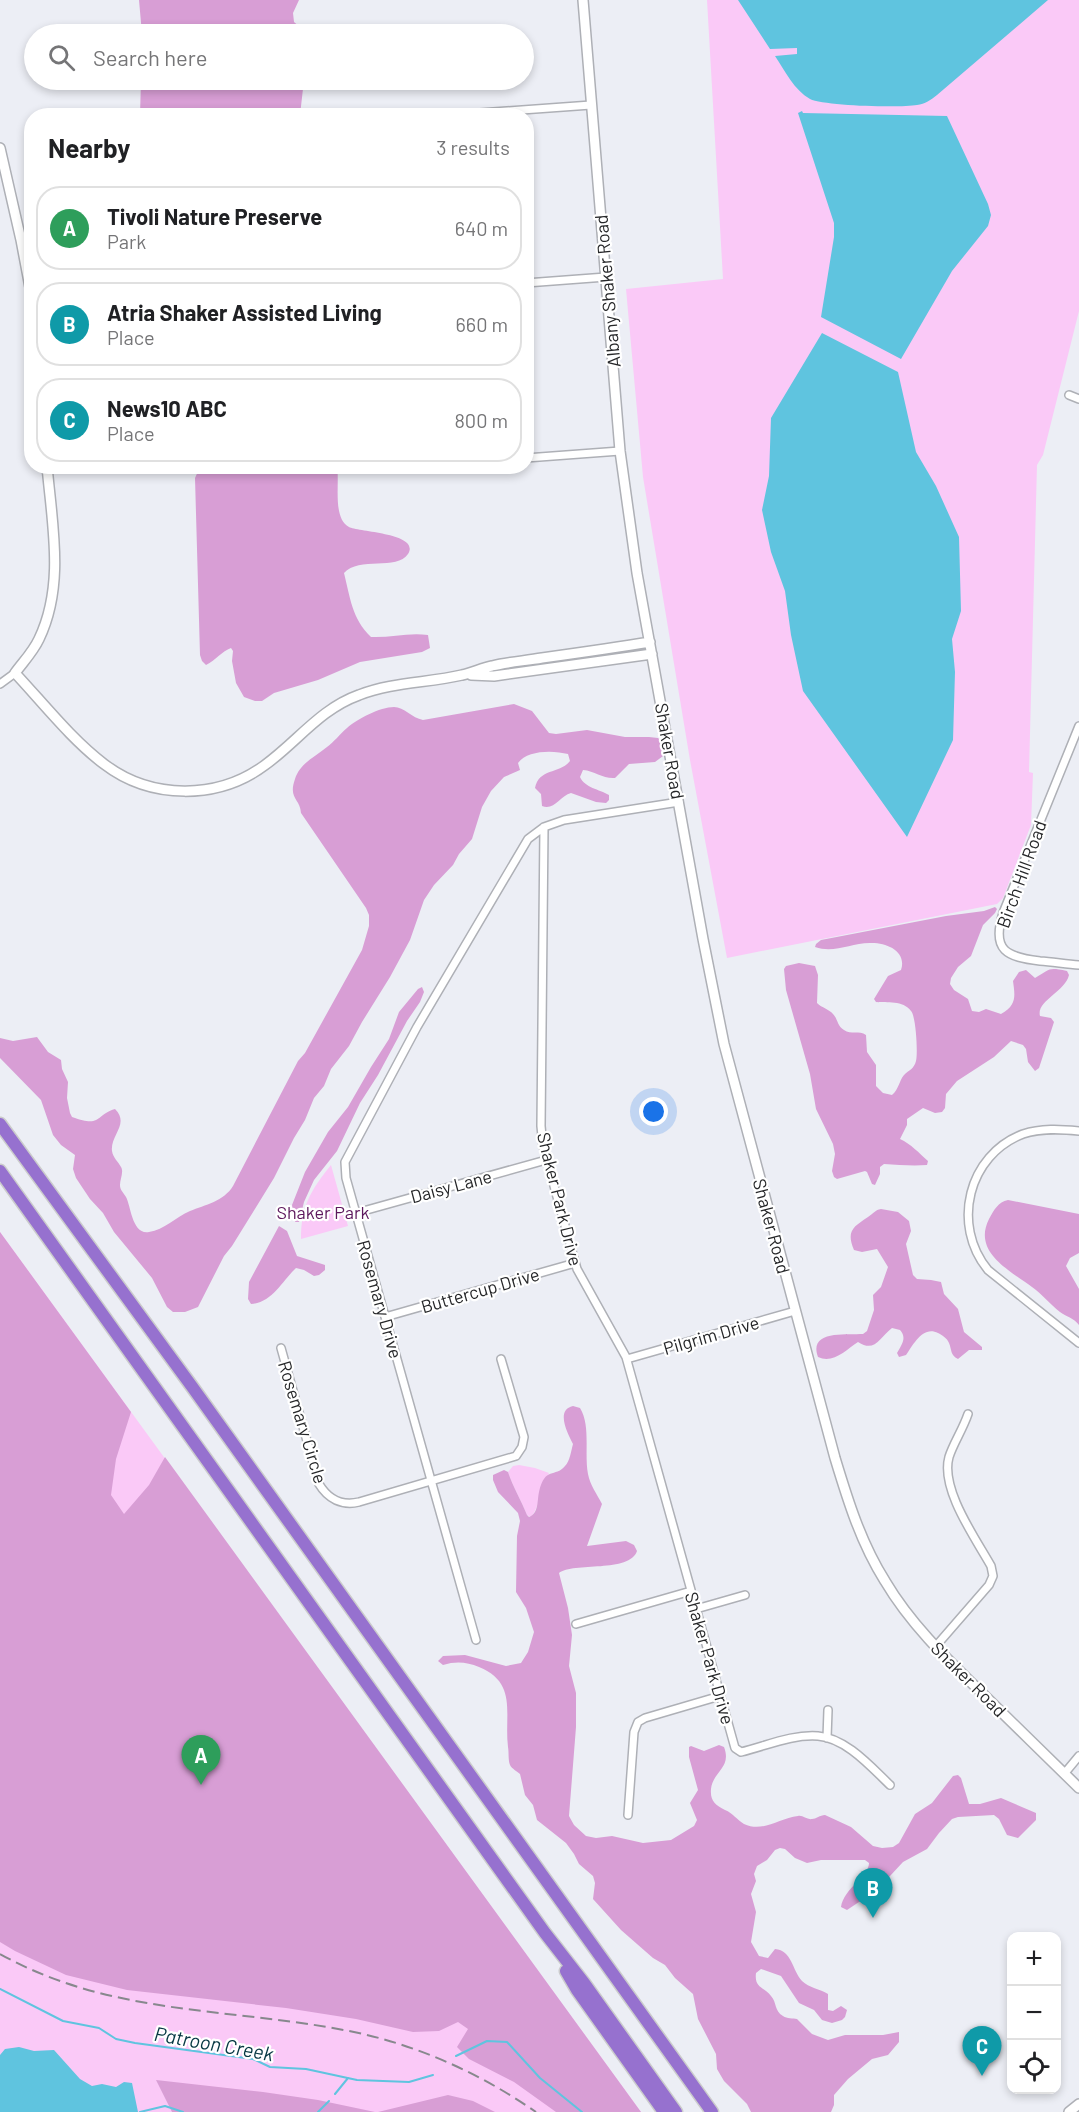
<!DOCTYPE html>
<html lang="en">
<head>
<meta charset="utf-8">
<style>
  :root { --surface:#fff; --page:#f2f2f2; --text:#202124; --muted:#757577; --line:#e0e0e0; --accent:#d93025 }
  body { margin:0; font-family:Barlow,sans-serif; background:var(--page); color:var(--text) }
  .controls { position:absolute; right:18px; bottom:18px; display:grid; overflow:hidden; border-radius:12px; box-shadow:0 3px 9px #0003 }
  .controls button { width:54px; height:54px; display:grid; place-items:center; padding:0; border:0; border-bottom:2px solid var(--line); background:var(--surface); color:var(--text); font:30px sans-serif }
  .you { position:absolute; left:654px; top:1112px; width:21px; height:21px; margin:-15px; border:4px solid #fff; border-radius:50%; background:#1a73e8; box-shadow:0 0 0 9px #1a73e833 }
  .badge { display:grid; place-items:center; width:39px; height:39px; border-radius:50%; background:var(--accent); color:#fff; font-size:20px; font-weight:700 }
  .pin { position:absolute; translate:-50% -50px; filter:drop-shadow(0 2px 3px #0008) }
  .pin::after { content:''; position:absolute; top:32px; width:21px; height:18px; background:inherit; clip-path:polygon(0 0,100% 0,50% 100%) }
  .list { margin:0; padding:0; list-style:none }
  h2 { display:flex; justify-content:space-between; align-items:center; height:78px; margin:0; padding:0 24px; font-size:26px }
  h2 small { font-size:20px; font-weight:400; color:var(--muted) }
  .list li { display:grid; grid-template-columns:39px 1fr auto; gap:18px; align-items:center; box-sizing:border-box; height:84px; margin:0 12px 12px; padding:0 12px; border:2px solid var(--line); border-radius:24px }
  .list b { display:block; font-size:22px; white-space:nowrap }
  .list p { margin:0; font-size:20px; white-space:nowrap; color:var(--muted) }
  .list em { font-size:20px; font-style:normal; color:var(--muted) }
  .icon { flex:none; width:33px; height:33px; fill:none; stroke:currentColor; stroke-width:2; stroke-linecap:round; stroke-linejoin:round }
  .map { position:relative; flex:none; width:1079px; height:2112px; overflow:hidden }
  .search { position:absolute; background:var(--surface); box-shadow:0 3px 9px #0003; left:24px; top:24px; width:510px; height:66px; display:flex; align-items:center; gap:15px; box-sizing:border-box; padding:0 21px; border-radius:33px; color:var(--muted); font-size:22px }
  .panel { position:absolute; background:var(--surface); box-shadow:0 3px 9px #0003; left:24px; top:108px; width:510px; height:366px; border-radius:24px }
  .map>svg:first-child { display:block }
</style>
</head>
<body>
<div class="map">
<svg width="1079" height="2112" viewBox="0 0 1079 2112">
  <rect width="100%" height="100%" fill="#eceef5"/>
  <path fill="#fac9f7" d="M707 0H1079V311L1043 455 1037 465 1029 772 1033 773 1031 825 1003 898 997 904 727 958 690 760 643 477 626 289 723 279Z
    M331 1165 348 1226 301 1239C301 1206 311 1190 331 1165Z
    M0 1232 641 2112H0Z
    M519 1465 535 1468 549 1473C539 1487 541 1505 531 1517L527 1515C521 1500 513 1487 508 1472L513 1466Z"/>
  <path fill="#d89ed5" d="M139 0H299L293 13 294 22 308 34H142Z
    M141 80H304L300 115H140Z
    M200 467H337C340 482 332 518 349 527 358 532 421 533 408 554 397 571 359 556 344 573 350 597 352 619 371 637 390 638 409 632 428 635L430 648 422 652 360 662 318 680 274 693 262 701H255L244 697 236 683 232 661 233 651 231 648C222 651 216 660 206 665L202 661 200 655 195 478Z
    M514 704 532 711 549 733 556 734 587 730 625 737H649L658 738 661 741 663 756 655 762 629 764 615 778C603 779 595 771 583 770L580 777C585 788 599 789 609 795V800L606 803 596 802 571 793C560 796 554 811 542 806L541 794 535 788C539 768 560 774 570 761L568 754C553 750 527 750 518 763L520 770 504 777 491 791 482 807 472 839 459 854 453 865 434 885 424 900 410 940 390 977 362 1022 349 1046 331 1069 324 1086 314 1098 305 1120 294 1138 274 1178 232 1246 224 1256 198 1307 185 1312H173L167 1307 152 1278 114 1232 103 1213 90 1199 76 1178 73 1169 75 1155 61 1145 53 1135 41 1100 0 1058V1038L13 1041 37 1037 48 1052 61 1060 62 1069 68 1082 67 1098 70 1113 72 1117C102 1128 95 1115 115 1109 130 1124 110 1135 112 1151 113 1158 118 1161 121 1167 124 1172 120 1179 120 1185 120 1190 123 1192 126 1197 131 1206 132 1235 149 1232 164 1230 176 1217 190 1211 205 1205 224 1201 233 1186L298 1061 305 1053 362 950 369 926V915L366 908 301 813C300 798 288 799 295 779 300 763 315 757 327 747 334 742 340 734 347 728 357 719 380 707 394 707 404 707 412 718 423 720Z
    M995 907 997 909 995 913 983 925 971 956 958 967 951 978 950 984 954 990 968 999 972 1011 979 1012 986 1009 1001 1014C1017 1005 1015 996 1013 981L1019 972 1026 970 1035 978C1051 969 1047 967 1067 971L1069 975C1065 992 1036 1001 1040 1016L1051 1018 1054 1022 1039 1068 1035 1071 1028 1062 1026 1049 1023 1045 1011 1041 994 1057 957 1081 946 1094 945 1108 942 1112 935 1113 923 1108 907 1119V1125L900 1139C911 1144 919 1153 928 1161L927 1165C913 1166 899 1165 884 1164L880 1167V1174L875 1185 872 1184 867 1172 865 1171 837 1179 834 1177 832 1171 835 1154 833 1144 816 1109 810 1074 786 990 784 969 786 966 799 963 815 966 818 975 817 1003C822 1008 829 1009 833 1014 838 1019 837 1026 844 1030 851 1035 859 1030 866 1035L867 1052 876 1065V1086L883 1093 892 1095C899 1089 899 1081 904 1075 909 1070 914 1069 916 1061 918 1054 916 1016 911 1011 903 1000 887 1003 876 1002L874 999 888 976 901 970C907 952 888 943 872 943 852 942 835 954 815 947L816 944 821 940 946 916 984 911Z
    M422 987 424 992 420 1002 407 1021 378 1075 360 1103 337 1151 314 1180 304 1202 299 1222H295L292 1205 305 1172 328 1132 348 1107 371 1067 389 1039 399 1012 418 989Z
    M1008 1200 1079 1214V1253L1070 1258 1066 1266 1079 1289V1325C1074 1318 1067 1317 1060 1312 1050 1304 1042 1294 1032 1287 1011 1271 972 1253 989 1219 994 1210 998 1202 1008 1200Z
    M881 1209 898 1212 909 1221 911 1231 906 1244 913 1275 917 1279 931 1280 941 1282 944 1294 958 1309 964 1332 982 1347V1350H969L958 1359C950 1355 952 1350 949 1343 947 1338 942 1335 938 1333 923 1325 913 1345 906 1355L899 1357 897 1353C902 1344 907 1338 900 1330L892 1328C879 1338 875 1353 858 1342 846 1350 833 1364 818 1357 808 1330 846 1335 863 1334L867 1331 874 1310 873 1295 881 1287 888 1267 877 1249 862 1252 854 1250C846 1231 853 1227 868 1217 874 1213 875 1210 881 1209Z
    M279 1226 287 1231 297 1256 322 1264 325 1265V1270L319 1275 314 1276 304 1270 296 1268C283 1280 272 1303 251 1304L248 1299 249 1282Z
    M0 1232 131 1412 116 1459 111 1495 124 1514 149 1485 165 1457 641 2112H556L514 2082 469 2059 457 2047 468 2029 458 2022 439 2031 413 2032 356 2019 286 2008 127 1990 66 1975 15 1951 0 1942Z
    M573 1406 580 1408C591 1426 584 1453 588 1474 590 1485 597 1494 602 1504L587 1546 626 1541 634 1545 637 1551C630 1573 573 1562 559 1573L568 1608 572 1635 569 1666 576 1693V1727L569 1816 574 1825 586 1836 596 1838 612 1836 643 1843 671 1840 694 1826 697 1820 690 1803 698 1790 689 1757V1747L691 1746 704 1751 719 1745 724 1747C732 1768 713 1771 711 1789 710 1801 715 1805 725 1810 733 1813 737 1820 744 1824 763 1833 779 1818 798 1816 803 1815 807 1820 812 1819 816 1819 820 1815 825 1815L851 1827 873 1846 882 1848 893 1847 899 1843 915 1814 932 1803 953 1776 958 1775 961 1778 969 1804H980L1001 1798 1036 1813V1820L1018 1838 1007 1835 999 1819 994 1815 958 1817 952 1819 939 1833 927 1849 903 1862 877 1890 847 1910 841 1907C844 1888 869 1876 869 1863L865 1860H821L807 1863 795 1858 785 1849 780 1848 775 1850 767 1860 757 1866 754 1874 756 1881 751 1894 756 1912 751 1942 759 1956 768 1958 775 1949C792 1950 792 1970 802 1981 809 1988 820 1989 828 1994V2010L833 2011 841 2006 847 2010 845 2017 842 2020 832 2023 822 2020 814 2010 799 2003 781 1976 761 1969 756 1973C754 1989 765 1987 771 1996 777 2002 774 2011 783 2016 787 2019 793 2018 797 2019L812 2034 828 2040 845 2035H883L899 2032V2042L888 2055 872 2059 848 2079 834 2095V2105L831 2112H751L747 2104 724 2081 717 2069 716 2054 698 2019 693 1994 675 1978 665 1965 653 1958 621 1930 593 1899 595 1883 593 1876 579 1864 574 1854 566 1843 537 1820 533 1805 525 1795 520 1774C517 1771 512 1769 510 1765 508 1760 509 1752 508 1747 504 1714 518 1683 479 1667 467 1662 456 1661 443 1665L438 1661 443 1656 465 1655 506 1666 521 1663 528 1652 534 1632 526 1608 516 1592 517 1536 520 1521 518 1513 498 1492 493 1480V1475L504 1470 508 1472C513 1487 521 1500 527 1515L529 1517C539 1513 537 1501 539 1492 545 1466 555 1478 565 1466 570 1461 571 1451 573 1444 568 1434 555 1410 573 1406Z
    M156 2080 263 2092 318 2100 375 2112H172Z
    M448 2095 473 2101 495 2112H378Z"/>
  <path fill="#5fc4df" d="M738 0H1048L937 95C931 100 925 104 917 105 900 108 824 106 810 99 794 90 785 71 775 56L797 54V48L770 49Z
    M802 111 803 113 947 116 988 204 991 215 988 226 952 271 901 359 821 317 834 237V223L798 113Z
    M822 333 898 372 916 452 936 486 959 537 961 611 952 639 955 672 953 740 907 837 803 691 791 635 785 591 771 552 762 510 769 476 771 418Z
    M19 2047 34 2051 54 2050 80 2079 92 2086 102 2084 116 2087 124 2082 132 2083 138 2112H0V2055L5 2049Z"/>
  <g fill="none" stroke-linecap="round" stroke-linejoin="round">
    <path stroke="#5fc4df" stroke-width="2" d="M0 1989 63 2021 99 2028 116 2039 135 2043 253 2059 270 2067 306 2069 357 2080 409 2082 433 2075
      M456 2056 487 2041 507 2042 540 2078 582 2112
      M335 2094 348 2078
      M140 2112 165 2106 183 2112
      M318 2112 329 2101"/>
    <g stroke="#aeb0b6" stroke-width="10">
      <path id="street" d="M439 116 591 105
        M526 283 606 277
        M1069 395 1079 399
        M526 458 620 451
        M0 684 15 673
        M1079 726 1003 913C991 951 1007 957 1040 961 1053 962 1066 964 1079 965
        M544 827 541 1126 543 1146 577 1269 626 1357 735 1748 741 1752C766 1746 792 1734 818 1736 846 1738 871 1767 890 1785
        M1079 1131C1060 1129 1041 1128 1023 1134 968 1155 951 1225 988 1270L1079 1343
        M356 1213 546 1160
        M385 1317 575 1263
        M281 1348 319 1484C328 1499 342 1506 359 1502L516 1456 522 1447 524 1437 501 1359
        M627 1359 795 1311
        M696 1609 745 1595
        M576 1624 691 1591
        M476 1640 346 1178 345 1162 417 1027 528 839 544 827 564 820 679 802
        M936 1646 989 1585 993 1576 991 1566C976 1539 940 1489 949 1457 953 1444 963 1429 968 1414
        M827 1738 828 1710
        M1064 1774 1079 1756
        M628 1815 634 1732 638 1722 645 1718 720 1696"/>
    </g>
    <g stroke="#aeb0b6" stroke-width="12">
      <path id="secondary" d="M583 0 620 451 637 573 703 939 724 1044 835 1458C848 1501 861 1543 885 1581 911 1625 948 1660 984 1695 1016 1726 1047 1757 1079 1788
        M0 148 21 240 32 298
        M47 466C52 524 65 585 39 639 33 652 23 662 15 673 43 703 72 740 104 764 151 800 218 800 265 765 298 741 320 709 359 695 392 682 428 683 462 675 472 673 482 668 492 666 508 662 525 661 542 658 578 653 614 648 650 642
        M471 675 494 676 652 654
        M1069 2112 1079 2104"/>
    </g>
    <g stroke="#cbcbcc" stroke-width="15">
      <path id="highway" d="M0 1124 193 1388 712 2112
        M0 1171 545 1933 584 1983 676 2112
        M566 1971 577 1990 664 2112"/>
    </g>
    <use href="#street" stroke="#fff" stroke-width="7"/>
    <use href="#secondary" stroke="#fff" stroke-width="9"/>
    <use href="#highway" stroke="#9671cf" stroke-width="12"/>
    <path stroke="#87888d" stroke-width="2" stroke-dasharray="12 6" stroke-linecap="butt" d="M0 1954C113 2017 232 2007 354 2032 420 2046 481 2074 536 2112"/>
  </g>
  <g text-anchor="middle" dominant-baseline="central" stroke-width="4.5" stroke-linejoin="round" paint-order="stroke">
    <g font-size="18" fill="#262729" stroke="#fff">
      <text transform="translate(607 291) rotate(-95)">Albany Shaker Road</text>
      <text transform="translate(670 751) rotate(80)">Shaker Road</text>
      <text transform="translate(1021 874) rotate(-70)">Birch Hill Road</text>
      <text transform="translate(451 1186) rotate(-15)">Daisy Lane</text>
      <text transform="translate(560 1199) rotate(76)">Shaker Park Drive</text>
      <text transform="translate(772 1226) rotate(75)">Shaker Road</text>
      <text transform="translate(480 1290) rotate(-16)">Buttercup Drive</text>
      <text transform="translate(380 1299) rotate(74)">Rosemary Drive</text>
      <text transform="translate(711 1335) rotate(-16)">Pilgrim Drive</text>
      <text transform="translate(303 1422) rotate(73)">Rosemary Circle</text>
      <text transform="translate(710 1658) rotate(74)">Shaker Park Drive</text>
      <text transform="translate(969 1679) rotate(45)">Shaker Road</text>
    </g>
    <g font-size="18" fill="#5d185d" stroke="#fff">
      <text x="323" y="1212">Shaker Park</text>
    </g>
    <g font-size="20" font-style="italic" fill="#063743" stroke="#fff">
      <text transform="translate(214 2043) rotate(10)">Patroon Creek</text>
    </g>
  </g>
</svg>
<div class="controls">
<button>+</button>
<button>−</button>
<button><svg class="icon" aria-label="locate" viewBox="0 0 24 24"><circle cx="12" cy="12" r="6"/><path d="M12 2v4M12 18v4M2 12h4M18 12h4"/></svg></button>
</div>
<div class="you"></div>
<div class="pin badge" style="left:201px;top:1785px;background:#2e9e5b">A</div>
<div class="pin badge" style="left:873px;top:1918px;background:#0f9aa8">B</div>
<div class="pin badge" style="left:982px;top:2076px;background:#0f9aa8">C</div>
<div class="search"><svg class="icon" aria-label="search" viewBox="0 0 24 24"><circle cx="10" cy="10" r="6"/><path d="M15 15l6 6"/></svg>Search here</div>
<section class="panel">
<h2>Nearby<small>3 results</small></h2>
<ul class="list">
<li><span class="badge" style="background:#2e9e5b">A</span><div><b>Tivoli Nature Preserve</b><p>Park</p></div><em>640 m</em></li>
<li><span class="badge" style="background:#0f9aa8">B</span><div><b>Atria Shaker Assisted Living</b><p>Place</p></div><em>660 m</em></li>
<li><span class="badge" style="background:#0f9aa8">C</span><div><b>News10 ABC</b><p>Place</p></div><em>800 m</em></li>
</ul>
</section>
</div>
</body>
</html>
